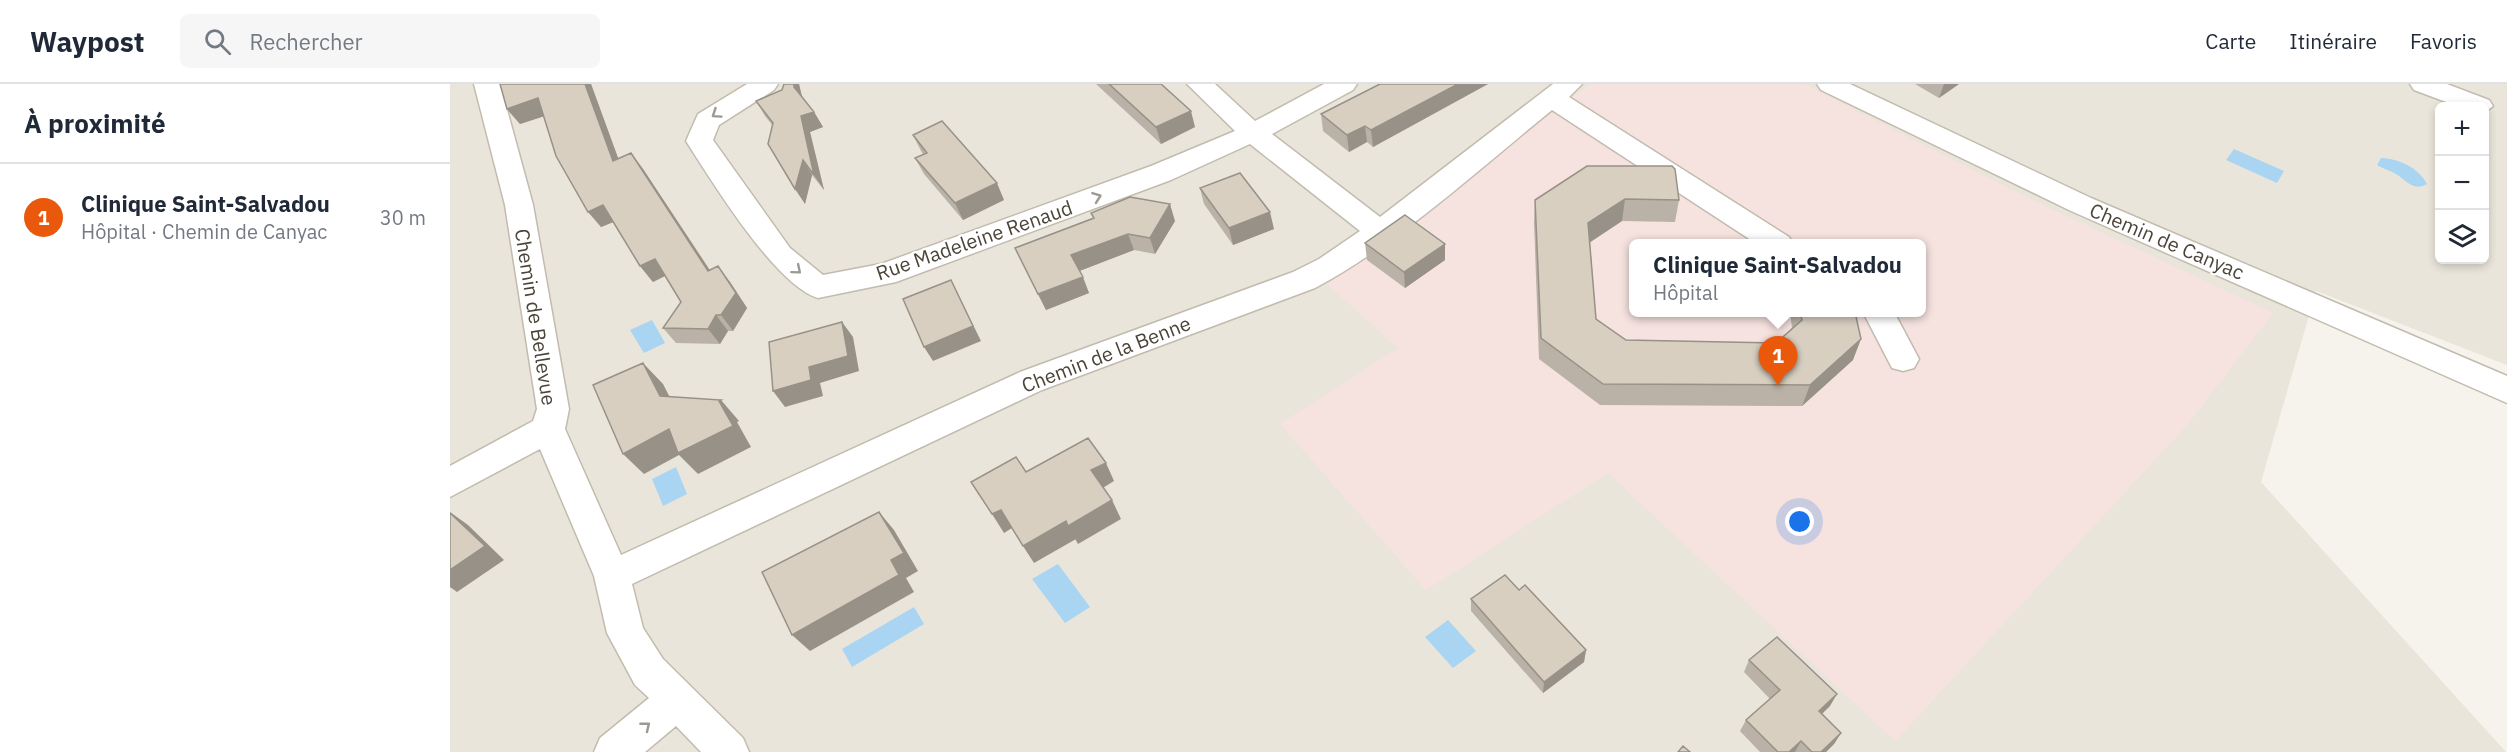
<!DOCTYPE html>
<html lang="fr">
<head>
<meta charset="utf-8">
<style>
  :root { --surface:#fff; --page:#f6f6f7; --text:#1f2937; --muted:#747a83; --line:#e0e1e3; --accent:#ea580c }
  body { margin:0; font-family:"IBM Plex Sans",sans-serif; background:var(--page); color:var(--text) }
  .controls { position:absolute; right:18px; top:18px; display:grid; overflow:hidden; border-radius:9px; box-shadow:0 3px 9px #0003 }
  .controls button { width:54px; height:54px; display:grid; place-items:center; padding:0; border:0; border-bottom:2px solid var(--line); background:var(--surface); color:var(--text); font:30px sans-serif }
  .you { position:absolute; left:1350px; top:438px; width:21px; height:21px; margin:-15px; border:4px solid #fff; border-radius:50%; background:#1a73e8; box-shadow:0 0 0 9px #1a73e833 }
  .badge { display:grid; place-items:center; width:39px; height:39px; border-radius:50%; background:var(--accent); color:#fff; font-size:20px; font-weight:700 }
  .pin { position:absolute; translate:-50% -50px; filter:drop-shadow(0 2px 3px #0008) }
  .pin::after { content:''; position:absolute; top:32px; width:21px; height:18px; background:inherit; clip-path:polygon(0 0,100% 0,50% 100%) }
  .popup { position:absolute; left:1179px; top:155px; width:297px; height:78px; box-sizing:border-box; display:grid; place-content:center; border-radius:9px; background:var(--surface); filter:drop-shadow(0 2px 4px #0005); font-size:20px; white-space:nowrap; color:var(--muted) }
  .popup b { font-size:22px; color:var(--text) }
  .popup::after { content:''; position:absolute; left:50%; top:100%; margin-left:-12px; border:12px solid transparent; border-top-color:var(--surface) }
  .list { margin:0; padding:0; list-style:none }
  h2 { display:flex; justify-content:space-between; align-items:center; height:78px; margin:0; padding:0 24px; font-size:26px }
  h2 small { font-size:20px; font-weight:400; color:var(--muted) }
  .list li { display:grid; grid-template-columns:39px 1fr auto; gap:18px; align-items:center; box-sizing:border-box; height:108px; padding:0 24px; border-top:2px solid var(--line) }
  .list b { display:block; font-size:22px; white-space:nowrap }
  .list p { margin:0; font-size:20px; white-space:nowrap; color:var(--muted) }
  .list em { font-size:20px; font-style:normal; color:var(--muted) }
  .icon { flex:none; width:33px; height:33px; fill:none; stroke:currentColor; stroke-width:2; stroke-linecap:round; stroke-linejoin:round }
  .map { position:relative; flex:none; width:2057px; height:668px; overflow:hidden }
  header { display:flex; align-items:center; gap:36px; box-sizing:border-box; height:84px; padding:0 30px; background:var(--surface); border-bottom:2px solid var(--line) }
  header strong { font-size:28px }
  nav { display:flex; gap:33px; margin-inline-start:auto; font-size:21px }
  .search { width:420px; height:54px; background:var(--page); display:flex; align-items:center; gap:15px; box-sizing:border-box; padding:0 21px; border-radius:9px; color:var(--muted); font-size:22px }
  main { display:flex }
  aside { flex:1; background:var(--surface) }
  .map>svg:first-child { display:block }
</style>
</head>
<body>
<header>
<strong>Waypost</strong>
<div class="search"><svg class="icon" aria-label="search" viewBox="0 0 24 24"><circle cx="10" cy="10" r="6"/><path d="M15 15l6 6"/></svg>Rechercher</div>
<nav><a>Carte</a><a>Itinéraire</a><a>Favoris</a></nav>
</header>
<main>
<aside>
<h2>À proximité<small></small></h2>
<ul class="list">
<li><span class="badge">1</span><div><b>Clinique Saint-Salvadou</b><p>Hôpital · Chemin de Canyac</p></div><em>30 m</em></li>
</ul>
</aside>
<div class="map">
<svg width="2057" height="668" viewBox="0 0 2057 668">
  <rect width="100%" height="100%" fill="#f6f3ec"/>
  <path fill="#eae5da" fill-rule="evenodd" d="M0 0H2057V281L1866 207 1811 398 2056 668H0ZM1990 22H2034V176H1990ZM1184 160H1472V228H1184Z"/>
  <path fill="#f6e3e0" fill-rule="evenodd" d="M1141 0H1354L1572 111 1823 229 1738 340 1445 657 1158 389 976 506 830 340 948 264 873 196ZM1184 160H1472V228H1184Z"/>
  <path fill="#a9d4f2" d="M1784 65 1834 87 1827 99 1776 76Z
    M1931 74C1949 75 1968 83 1977 100 1963 108 1956 96 1946 90 1940 86 1933 85 1927 81Z
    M202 236 215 259 194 269 180 246Z
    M226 383 237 410 213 422 202 395Z
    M608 480 640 523 615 539 582 495Z
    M464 523 474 540 402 583 392 565Z
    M998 536 1026 567 1003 584 975 553Z"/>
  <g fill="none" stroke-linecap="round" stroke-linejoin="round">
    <g stroke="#c2bbae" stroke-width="3">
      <path id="minor" d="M24 0H50L83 121 119 325 115 345 171 471 570 288 843 188 869 175 910 147 800 60 721 96 446 198 368 214C325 201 261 96 236 57L248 30 297 0H328L324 6 269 41 263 56 340 164 373 191 431 180 701 82 785 47 737 0H765L805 37 874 0H907L903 6 822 50 930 133 1103 0H1132L1119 13 1339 153 1343 160H1307L1102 26C1028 86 949 159 865 204L592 306 182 500 193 544 213 575 293 654 299 668H251L226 642 195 668H144L150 654 199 614 185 601 157 549 144 492 90 365 0 413V382L83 337 87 325 55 121Z
        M1367 0H1400L1641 114 2057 292V319L1621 127 1371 6Z
        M1960 0H1997L2039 16 2043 22 2034 29V22H2007L1964 6Z
        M1413 228H1444L1469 275 1464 284 1453 287 1442 284Z"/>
    </g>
    <use href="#minor" fill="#fff" fill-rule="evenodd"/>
  </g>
  <path fill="#bab2a6" d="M50 0H141L168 74 181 69 193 85 260 186 280 198 297 224 283 247H278L270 260 226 259 213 244 231 218 215 192 203 198 190 182 163 138 151 143 94 32 70 40 57 25Z
    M349 0 352 12 364 28 373 43 360 48 374 106 362 91 355 120 323 42 315 32 306 17Z
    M646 0H711L745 43 711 60Z
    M930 0H1038L923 63 917 58 899 68 873 47 871 30Z
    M1465 0H1509L1489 14Z
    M463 51 554 116 513 136 474 90 465 74 473 70 471 67Z
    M1137 82 1229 116 1225 138 1172 137 1140 158 1146 235 1176 256 1326 259 1342 244 1340 228H1405L1403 276 1352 322 1150 321 1089 275 1084 138 1085 116Z
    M750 104 824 145 783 161 754 120Z
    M641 129 725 137 705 170 684 166 629 187 639 209 596 226 565 164 643 134Z
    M915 159 995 176 955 204 917 176Z
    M1069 506 1136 566 1134 578 1093 609 1021 527V515Z
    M1299 576 1380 622 1372 630 1391 649 1384 660 1376 668H1310L1290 647 1296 636 1320 615 1294 588Z"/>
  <path fill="#979187" d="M135 0H141L175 93 163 77Z
    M344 0H349L353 18 344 3Z
    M1008 0H1038L923 63 921 46Z
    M1494 0H1509L1489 14Z
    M88 14 101 30 70 40 57 25Z
    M741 27 745 43 711 60 706 43Z
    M364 28 373 43 360 48 374 106 364 91 351 32Z
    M915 42 917 58 899 68 897 51Z
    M181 69 193 85 270 202 258 187Z
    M353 76 362 91 355 120 345 105Z
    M547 99 554 116 513 136 505 119Z
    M1175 115 1172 137 1136 161 1138 139Z
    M720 120 725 137 705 170 700 154Z
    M153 121 166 137 151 143 138 128Z
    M820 128 824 145 783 161 779 144Z
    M678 150 684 166 627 188 621 171Z
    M995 160V176L955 204 954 188Z
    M205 175 217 191 203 198 190 182Z
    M268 182 280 198 297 224 283 247 271 231Z
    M633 193 639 209 596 226 588 210Z
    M501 196 531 257 483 277 474 263Z
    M266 231 278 247 270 260 258 245Z
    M392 238 403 253 409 287 370 299 373 312 335 323 323 307 359 283Z
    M1411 255 1403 276 1352 322 1360 301Z
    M193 279 213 300 230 333 210 312Z
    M271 316 289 337 287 338 301 363 248 390 229 371 194 390 173 370Z
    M656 379 664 397 651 405 641 386Z
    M662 416 671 435 628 460 618 442Z
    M551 426 562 444 554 449 542 430Z
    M0 428 18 441 54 476 7 508 0 503Z
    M429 428 444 446 468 487 456 494 464 508 360 567 342 551Z
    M616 437 626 455 584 479 573 462Z
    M1136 566 1134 578 1093 609 1094 598Z
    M1387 610 1380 622 1362 639 1369 627Z
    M1391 649 1384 660 1376 668H1371Z
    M1351 657 1345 668H1339Z"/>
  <path fill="#d8cfc1" stroke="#979187" stroke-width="1.5" d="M50 0H135L163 77 181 69 258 187 268 182 286 209 271 231H266L258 245 213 244 231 218 205 175 190 182 153 121 138 128 106 72 88 14 57 25Z
    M334 0H344V3L364 28 351 32 364 91 353 76 345 105 318 60 323 39 306 17 332 6Z
    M659 0H711L741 27 706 43Z
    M930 0H1008L921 46 915 42 897 51 871 30Z
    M492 37 547 99 505 119 465 74 477 69 463 51Z
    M1137 82H1222L1225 85 1229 116 1175 115 1138 139 1146 235 1176 256 1326 259 1352 236 1350 228H1405L1411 255 1360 301 1153 300 1091 254 1085 116Z
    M790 89 820 128 779 144 750 104Z
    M680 113 720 120 700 154 678 150 621 171 633 193 588 210 565 164 644 134 641 129Z
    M955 131 995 160 954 188 915 159Z
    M501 196 523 242 474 263 453 215Z
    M392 238 398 272 359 283 361 296 323 307 319 258Z
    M193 279 210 312 271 316 269 317 283 342 228 369 219 345 173 370 143 301Z
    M638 354 656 379 641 386 662 416 618 442 616 437 573 462 551 426 542 430 521 398 566 373 576 388Z
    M429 428 454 469 441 476 449 491 342 551 312 488Z
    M0 429 35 462 0 486Z
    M1055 491 1069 506 1075 501 1136 566 1094 598 1021 515Z
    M1327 553 1387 610 1369 627 1391 649 1371 668H1362L1351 657 1339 668H1328L1296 636 1330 606 1299 576Z
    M1233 662 1240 668H1228Z"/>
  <defs><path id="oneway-chevron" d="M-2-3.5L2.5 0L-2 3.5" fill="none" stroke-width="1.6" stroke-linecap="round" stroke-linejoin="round" transform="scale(1.5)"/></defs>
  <g stroke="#9c9892">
    <use href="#oneway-chevron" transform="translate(266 30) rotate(146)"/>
    <use href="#oneway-chevron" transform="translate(647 113) rotate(-20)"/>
    <use href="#oneway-chevron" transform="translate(347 186) rotate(40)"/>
    <use href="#oneway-chevron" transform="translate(196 642) rotate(-39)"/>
  </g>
  <g text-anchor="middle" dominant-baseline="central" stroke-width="4.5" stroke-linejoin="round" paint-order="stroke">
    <g font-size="20" fill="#4b4439" stroke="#fff">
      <text transform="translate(524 156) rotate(-19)">Rue Madeleine Renaud</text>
      <text transform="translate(1717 157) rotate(23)">Chemin de Canyac</text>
      <text transform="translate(86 233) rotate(81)">Chemin de Bellevue</text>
      <text transform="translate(656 270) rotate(-21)">Chemin de la Benne</text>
    </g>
  </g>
</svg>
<div class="controls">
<button>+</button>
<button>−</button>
<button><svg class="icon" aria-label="layers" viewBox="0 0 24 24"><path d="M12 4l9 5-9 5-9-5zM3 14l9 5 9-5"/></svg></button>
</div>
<div class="you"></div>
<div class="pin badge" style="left:1328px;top:302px">1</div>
<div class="popup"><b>Clinique Saint-Salvadou</b>Hôpital</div>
</div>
</main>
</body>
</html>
